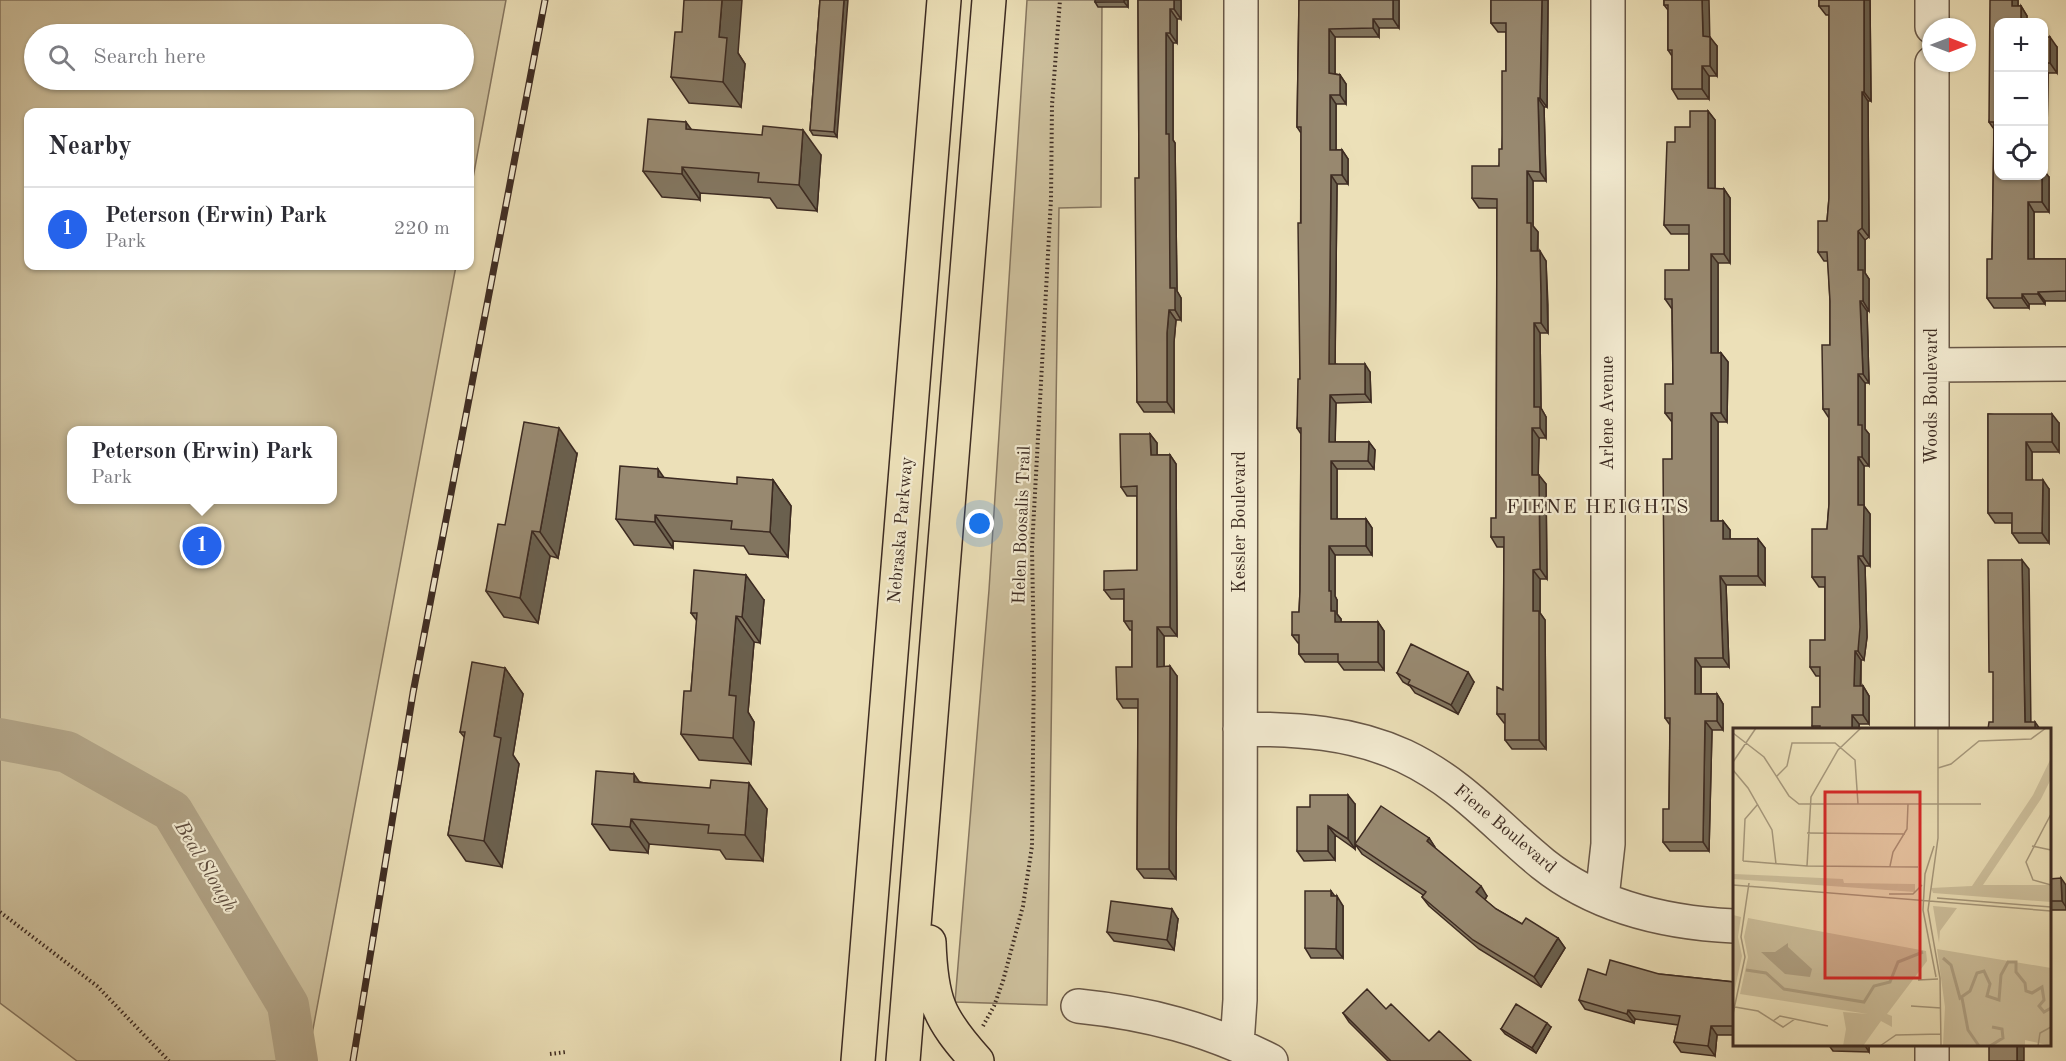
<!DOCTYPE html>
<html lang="en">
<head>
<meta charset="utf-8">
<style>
  :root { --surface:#fff; --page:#f7f7f7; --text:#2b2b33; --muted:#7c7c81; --line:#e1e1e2; --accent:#2563eb }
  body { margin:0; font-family:"Old Standard TT",serif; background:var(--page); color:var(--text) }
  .controls { position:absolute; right:18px; top:18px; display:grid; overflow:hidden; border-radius:12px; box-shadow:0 2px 4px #0004 }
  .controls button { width:54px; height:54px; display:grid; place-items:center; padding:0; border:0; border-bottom:2px solid var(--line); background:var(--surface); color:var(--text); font:30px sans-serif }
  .compass { position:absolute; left:1922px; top:18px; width:54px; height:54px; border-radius:50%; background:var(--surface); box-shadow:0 2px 4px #0004; rotate:90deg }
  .you { position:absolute; left:980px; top:524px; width:21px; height:21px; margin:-15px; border:4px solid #fff; border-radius:50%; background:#1a73e8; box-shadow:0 0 0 9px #1a73e833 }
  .badge { display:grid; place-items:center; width:39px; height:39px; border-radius:50%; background:var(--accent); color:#fff; font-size:20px; font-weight:700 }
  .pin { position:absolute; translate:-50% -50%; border:3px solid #fff; box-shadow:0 2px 6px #0006 }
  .popup { position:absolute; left:67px; top:426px; width:270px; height:78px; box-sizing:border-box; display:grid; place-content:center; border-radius:12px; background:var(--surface); filter:drop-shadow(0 2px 4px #0005); font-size:20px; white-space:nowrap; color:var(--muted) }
  .popup b { font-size:22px; color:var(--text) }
  .popup::after { content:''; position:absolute; left:50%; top:100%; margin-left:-12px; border:12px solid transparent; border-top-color:var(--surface) }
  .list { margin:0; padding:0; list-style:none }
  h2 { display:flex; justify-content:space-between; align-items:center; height:78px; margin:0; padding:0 24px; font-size:26px }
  h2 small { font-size:20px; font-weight:400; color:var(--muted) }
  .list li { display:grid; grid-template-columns:39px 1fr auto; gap:18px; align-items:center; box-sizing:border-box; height:84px; padding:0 24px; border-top:2px solid var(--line) }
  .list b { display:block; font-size:22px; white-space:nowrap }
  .list p { margin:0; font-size:20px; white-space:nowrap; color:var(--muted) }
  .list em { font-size:20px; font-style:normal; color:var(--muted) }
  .icon { flex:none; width:33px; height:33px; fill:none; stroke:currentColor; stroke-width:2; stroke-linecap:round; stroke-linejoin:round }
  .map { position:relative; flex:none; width:2066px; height:1061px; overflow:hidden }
  .search { position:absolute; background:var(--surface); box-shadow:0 2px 4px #0004; left:24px; top:24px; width:450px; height:66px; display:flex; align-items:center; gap:15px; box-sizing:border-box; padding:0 21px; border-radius:33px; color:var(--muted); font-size:22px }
  .panel { position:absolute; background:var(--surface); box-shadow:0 2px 4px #0004; left:24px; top:108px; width:450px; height:162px; border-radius:12px }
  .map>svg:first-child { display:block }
</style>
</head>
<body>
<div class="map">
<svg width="2066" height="1061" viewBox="0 0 2066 1061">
  <rect width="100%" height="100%" fill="#ece0b8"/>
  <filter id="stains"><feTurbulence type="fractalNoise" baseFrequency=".00333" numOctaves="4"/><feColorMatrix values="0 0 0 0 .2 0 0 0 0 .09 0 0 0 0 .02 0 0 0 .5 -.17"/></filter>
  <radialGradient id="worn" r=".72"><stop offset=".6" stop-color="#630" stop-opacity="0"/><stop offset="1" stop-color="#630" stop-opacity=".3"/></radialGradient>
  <path fill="#cec19e" stroke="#867660" stroke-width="1.5" fill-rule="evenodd" d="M0 0H506L470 194V112H28V266H456L307 1061H77L0 1003ZM34 34H464V80H34ZM71 430H332V500H71Z
    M1027 0H1102L1101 207 1059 208 1047 1005 955 1002 989 590Z"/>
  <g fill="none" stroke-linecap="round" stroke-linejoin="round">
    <path stroke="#b0a285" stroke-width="42" d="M0 739 67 752 172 811 288 1005 297 1061"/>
    <g stroke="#695848" stroke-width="36">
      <path id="minor" d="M1932 0V27
        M1932 63V730
        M1932 365 2066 364
        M1240 729C1297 729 1352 732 1404 756 1463 784 1495 825 1543 864 1597 907 1667 923 1734 926
        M1602 898 1608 844V0
        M1078 1006C1147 1013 1209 1029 1271 1061
        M1237 1044 1240 1000 1241 0
        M1932 1044V1061"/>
    </g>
    <g stroke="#3d2b22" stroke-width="36">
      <path id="major" d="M929 942C931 1000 938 1018 977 1061
        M858 1061 944 0
        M903 1061 989 0"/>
    </g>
    <path stroke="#3d2b22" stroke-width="4" stroke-dasharray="1.5 3" stroke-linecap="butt" d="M0 912 97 986 169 1061
      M983 1026 994 1006 1003 981 1023 906 1032 846 1034 658 1032 548 1051 199 1052 105 1060 0
      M550 1054 566 1052"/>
    <use href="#minor" stroke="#f3ebd1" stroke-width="33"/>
    <use href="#major" stroke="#ece0b8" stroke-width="33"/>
    <g stroke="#3d2b22" stroke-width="7">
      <path id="rail" d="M353 1061 413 693 545 0"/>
    </g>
    <use href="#rail" stroke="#f3ebd1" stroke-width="4.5" stroke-dasharray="14" stroke-linecap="butt"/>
  </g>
  <path fill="#837660" stroke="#3d2b22" stroke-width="1.5" d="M820 0 837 137 813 135 810 130Z
    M1128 0V7H1098L1095 2Z
    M1138 0H1181V19H1177V43H1173V140L1175 143 1177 291 1181 298V320H1176L1174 342V412H1144L1137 402 1139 178Z
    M1299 0H1399V28H1379V37H1335V74L1340 75 1346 84V104H1336V150H1342L1348 159V184H1337L1335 364 1370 372 1371 402 1336 403 1335 442H1369L1375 450 1374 469H1337V519H1366L1372 528V555H1335V596L1337 600V614L1341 619V622H1378L1384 631V670H1344L1338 662H1305L1299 654V643H1298L1292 635 1299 612 1300 591 1301 434 1297 428 1300 379 1301 133 1297 127Z
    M1491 0H1548L1547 107H1544L1546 181H1533V226L1538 232V251L1546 261 1548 305V333H1540L1541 408 1546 417V438H1539L1538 475 1546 484 1547 579H1540V613L1545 620 1546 749H1512L1505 740V723H1504L1497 714 1503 690 1504 547H1497L1491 537 1496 518 1497 208H1479L1472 198 1499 166 1502 149 1506 71V32H1498L1491 23Z
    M1664 0 1709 37 1717 46V76H1709V99H1678L1672 89V56L1668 50V10L1664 5Z
    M1819 0H1870L1871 101H1868L1869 237 1865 240V273L1869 279V311H1867L1869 383H1865V429L1869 434V466H1864V506L1870 514V566H1865L1867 637 1864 660H1861V686H1863L1869 696V724H1859V729H1815L1812 726 1820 707V676H1816L1810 667 1825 640V587H1819L1812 577 1827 529 1829 504V418L1823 409 1830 345V301L1828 261H1824L1818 252 1827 221 1829 198V15H1826L1819 6Z
    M2018 0V6H2021L2027 16 1998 176 2049 177V212H2034V259H2066V301H2045V304H2029V308H1994L1987 298 1992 259 1994 129 1989 122Z
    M2043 37 2057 47V73H2048L2047 133H2043Z
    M738 53 745 64 741 107 689 103 671 77Z
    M1708 111 1715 120V189H1724L1730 198V263H1718V353H1721L1728 362 1727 422H1718V521H1723L1730 530V539H1758L1765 548V585H1726L1729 667H1701V694H1717L1723 704V730H1712L1709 851H1670L1663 842 1669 809 1670 725 1665 718 1672 459V422L1665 413 1673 384 1672 309 1665 299 1689 270V234H1671L1664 225 1675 142Z
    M692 130 821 155 817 211 777 208 770 198 700 193V200L662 197 643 171Z
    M1988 414 2059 423V452H2032V480L2049 489V543H2019L2012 533V523H1995L1988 513Z
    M1150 434 1157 443V455H1170L1176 464 1177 636H1164V667L1177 676 1176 879 1144 878 1137 869 1138 708H1123L1117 699 1132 667V630H1130L1124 621V599H1111L1104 590 1137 570V496H1127L1121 487Z
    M577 454 558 558 550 556 538 623 504 617 486 591 505 525Z
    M773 480 791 506 788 557 749 554 744 546 673 541V548L634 545 616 519 737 484Z
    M764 600 760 643 754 642 748 712 754 722 751 764 699 760 681 734 691 691 697 621 691 613Z
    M505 668 523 694 513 755 519 764 502 867 466 861 448 835 465 738 460 732Z
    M1397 673 1474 682 1458 714 1415 693 1410 686 1403 682Z
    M640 782 767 809 763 861 726 859 720 850 649 844 648 853 610 850 592 824Z
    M1355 804V849L1335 835V860L1304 861 1297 851 1310 807Z
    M1429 838 1435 848 1487 896 1485 900 1496 909 1522 924 1558 938 1565 948 1541 987 1479 949 1429 906 1422 897 1423 895 1362 854 1355 844Z
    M2049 879 2066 885V910H2049Z
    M1335 896 1343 906V958H1311L1305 948Z
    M1178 919 1174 950 1114 941 1107 932Z
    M1659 974 1734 982V1035H1717L1715 1056 1681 1052 1674 1042 1678 1025 1635 1019 1634 1023 1585 1009 1579 1000 1606 975Z
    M1386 1009 1429 1041 1471 1061H1388L1349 1022 1343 1013Z
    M1551 1027 1536 1053 1505 1034 1501 1029Z
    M1828 1044H1869V1052L1833 1051Z"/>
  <path fill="#6a604e" stroke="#3d2b22" stroke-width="1.5" d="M722 0H742L738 53 745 64 741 107 723 82 719 37Z
    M844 0H848L837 137 834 132Z
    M1124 0H1128V7L1124 2Z
    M1174 0H1181V19L1174 9Z
    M1393 0H1399V28L1393 19Z
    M1542 0H1548L1547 107 1540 98Z
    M1702 0H1709L1710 46 1703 36Z
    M1864 0H1870L1871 101 1864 92Z
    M2012 0H2018V16L2012 6Z
    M2021 6 2027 16V22H2021Z
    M1170 9 1177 19V43L1170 33Z
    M1373 19 1379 28V37L1373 28Z
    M1329 29 1335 37V81L1329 73Z
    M1166 33 1173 43V140L1175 143 1177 291 1181 298V320L1175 310 1170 288 1166 134Z
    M1710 37 1717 46V76L1710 66Z
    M2050 37 2057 47V73L2050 63Z
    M1702 66 1709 76V99L1702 89Z
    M2043 66 2048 73 2047 133 2043 128Z
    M1340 75 1346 84V104L1340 95Z
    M1862 92 1868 101 1869 237 1862 228Z
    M1330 95 1336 104V159L1330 150Z
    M1538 98 1544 107 1546 181 1540 172Z
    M1708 111 1715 120V198L1708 188Z
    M686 122 704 147 686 129Z
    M803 130 821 155 817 211 799 185Z
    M1342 150 1348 159V184L1342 175Z
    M682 167 700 193V200L682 174Z
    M2043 169 2049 177V212L2042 202V176H2043Z
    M1527 171 1533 181V226L1538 232 1537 261 1531 251 1527 223Z
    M1331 175 1337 184 1335 372 1329 364Z
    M1724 189 1730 198V263L1724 254Z
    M2028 202 2034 212V269L2028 259Z
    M1858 231 1865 240V273L1869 279V311L1863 301 1858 270Z
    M1540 251 1546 261 1548 333 1541 323Z
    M1711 254 1718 263V362L1711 353Z
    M2038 292 2045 301V304L2038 294Z
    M2022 294 2029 304V308L2022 298Z
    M1860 301 1867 311 1869 383 1863 374Z
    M1169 310 1176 320 1174 342V412L1167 402V333Z
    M1534 323 1540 333 1541 408 1546 417V438L1540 428 1534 407Z
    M1721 353 1728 362 1727 422 1721 413Z
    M1365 364 1370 372 1371 402 1365 394Z
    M1858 374 1865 383V429L1869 434V466L1862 457 1858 425Z
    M1330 395 1336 403 1335 450 1329 442Z
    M1711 413 1718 422V530L1711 521Z
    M2052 414 2059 423V452L2052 442Z
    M559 428 577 454 558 558 540 532Z
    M1532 428 1539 438 1538 484 1532 475Z
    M1150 434 1157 443V464L1151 455Z
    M1369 442 1375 450 1374 469 1368 461Z
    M2026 442 2032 452V489L2026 480Z
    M1170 455 1176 464 1177 636 1170 627Z
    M1858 457 1864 466V506L1870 514V566L1863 556 1858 505Z
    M1331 461 1337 469V528L1331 519Z
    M658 469 676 495 658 477Z
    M1539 475 1546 484 1547 579 1540 569Z
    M773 480 791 506 788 557 770 532Z
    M2043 480 2049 489V543L2042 533Z
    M655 515 673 541V548L655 522Z
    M1366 519 1372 528V555L1366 546Z
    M1723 521 1730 530V548L1723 539Z
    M532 531 550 556 538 623 520 598Z
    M1758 539 1765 548V585L1758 576Z
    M1329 546 1335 555V596L1337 600V614L1341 619V631L1335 622 1331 611 1329 591Z
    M1858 556 1865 566 1867 637 1864 660 1858 651Z
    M2022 560 2029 569 2031 729 2025 722Z
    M1533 570 1540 579V613L1545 620 1546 749 1539 740 1533 611Z
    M746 575 764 600 760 643 742 617Z
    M1720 576 1726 585 1729 667 1723 658Z
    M736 616 754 642 748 712 754 722 751 764 733 738 729 695Z
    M1378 622 1384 631V670L1378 662Z
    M1157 627 1164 636V676L1157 667Z
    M1855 651 1861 660 1860 696 1854 686Z
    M1695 658 1701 667V704L1695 694Z
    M1170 666 1177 676 1176 879 1169 869Z
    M505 668 523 694 513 755 519 764 502 867 484 841 494 736Z
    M1468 672 1474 682 1458 714 1451 705Z
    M1863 686 1869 696V724L1863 715Z
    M1717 694 1723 704V730L1717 721Z
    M1852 715 1859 724V729H1852Z
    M1705 721 1712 730 1709 851 1703 842Z
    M2035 722 2040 729H2035Z
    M634 774 652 800 634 782Z
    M749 783 767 809 763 861 745 835Z
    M1348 795 1355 804V849L1348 839Z
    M631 819 649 844 648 853 630 827Z
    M1328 826 1335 835V860L1328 851Z
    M1429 838 1435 847 1433 850 1427 841Z
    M2061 878 2066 885V907L2062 901Z
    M1481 886 1487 896 1483 902 1476 892Z
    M1331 891 1337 899V896L1343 906V958L1336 949Z
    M1172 909 1178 919 1174 950 1167 940Z
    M1558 938 1565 948 1541 987 1534 977Z
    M1628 1010 1635 1019 1634 1023 1627 1014Z
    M1547 1023 1551 1027 1536 1053 1532 1048Z
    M1711 1026 1717 1035 1715 1056 1708 1046Z
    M1864 1044H1869V1052Z
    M2017 1044H2024V1061H2017Z"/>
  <path fill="#988970" stroke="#3d2b22" stroke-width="1.5" d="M684 0H722L719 37 727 38 723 82 671 77 675 32H682Z
    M820 0H844L834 132 810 130Z
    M1095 0H1124V2H1095Z
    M1138 0H1174V9H1170V33H1166V134H1169L1170 288H1175V310H1169L1167 333V402H1137L1135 178H1139Z
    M1299 0H1393V19H1373V28L1329 29V73L1340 75V95H1330V150H1342V175H1331L1329 364H1365V394L1330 395 1329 442H1369L1368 461H1331V519H1366V546H1329V591H1331V611H1335V622H1378V662H1338V654H1299V635H1292V612H1299L1300 591 1301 428H1297L1298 379H1300L1298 223H1301V127H1297Z
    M1491 0H1542L1540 98H1538L1540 172 1527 171V223H1531V251H1540L1541 295V323H1534V407H1540V428H1532V475H1539L1540 569 1533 570V611H1539V740H1505V714H1497V687L1503 690 1504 537H1491V518H1496L1497 199 1472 198V166H1499V149H1502V71H1506V23H1491Z
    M1664 0H1702L1703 36 1710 37V66H1702V89H1672V50H1668V5H1664Z
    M1819 0H1864V92H1862V228L1858 231V270H1863V301H1860L1863 374H1858V425H1862V457H1858V505H1864L1863 556H1858L1860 627 1858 651H1855L1854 686H1863V715H1852V729H1820V726H1812V707H1820V667H1810V640H1825V577H1812V529H1827L1829 504V409H1823L1822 345H1830V301L1827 252H1818V221H1827L1829 198V6H1819Z
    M1990 0H2012V6H2021V22H1998V176H2042V202H2028V259H2066V291L2038 292V294H2022V298H1987V259H1992L1994 122H1989Z
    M2043 37H2050V63H2043Z
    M1690 111H1708V188L1724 189V254H1711V353H1721V413H1711V521H1723V539H1758V576H1720L1723 658H1695V694H1717V721H1705L1703 842H1663V809H1669L1670 718H1665L1663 459H1672V413H1665V384H1673L1672 299H1665V270H1689V225H1664L1667 142H1675V127H1690Z
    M648 119 686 122V129L762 135 763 126 803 130 799 185 758 182 759 173 682 167V174L643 171Z
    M1988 414H2052V442H2026V480H2043L2042 533H2012V513H1988Z
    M524 422 559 428 540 532 532 531 520 598 486 591 498 524 505 525Z
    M1120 434H1150L1151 455H1170V627H1157V667L1170 666 1169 869H1137L1138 699H1117L1116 667H1132V621H1124V589L1104 590V571L1137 570V486L1121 487Z
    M620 466 658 469V477L737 484V477L773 480 770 532 731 529 732 521 655 515V522L616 519Z
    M1988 560H2022L2025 722H2035V729H1988L1989 722H1993V672H1989Z
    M694 570 746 575 742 617 736 616 729 695 736 696 733 738 681 734 684 691H691L697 613H691Z
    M1411 644 1468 672 1451 705 1408 684 1410 680 1397 673Z
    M472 662 505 668 494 736 501 738 484 841 448 835 465 732H460Z
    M596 771 634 774V782L710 788 711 780 749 783 745 835 708 833 709 825 631 819 630 827 592 824Z
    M1310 795H1348V839L1328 826V851H1297V807H1310Z
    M1381 806 1429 838 1427 841 1481 886 1476 892 1496 909 1522 924 1526 918 1558 938 1534 977 1473 940 1422 897 1426 892 1355 844Z
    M2061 878 2062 901H2049V879Z
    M1305 891H1331V896H1337L1336 949 1305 948Z
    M1111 901 1172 909 1167 940 1107 932Z
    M1610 960 1659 974 1734 982V1026H1711L1708 1046 1674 1042 1680 1016 1628 1010 1627 1014 1579 1000 1588 969 1606 975Z
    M1367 989 1386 1009 1391 1004 1429 1041 1439 1031 1471 1061H1391L1343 1013Z
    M1516 1004 1547 1023 1532 1048 1501 1029Z
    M1989 1044H2017V1061H1989Z"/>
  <g text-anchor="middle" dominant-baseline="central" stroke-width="4.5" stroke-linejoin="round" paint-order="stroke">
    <g font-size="18" fill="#3d2b22" stroke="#f3ebd1">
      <text transform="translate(1932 396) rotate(-90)">Woods Boulevard</text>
      <text transform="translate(1608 413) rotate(-90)">Arlene Avenue</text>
      <text transform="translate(1240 522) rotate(-90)">Kessler Boulevard</text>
      <text transform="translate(1022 525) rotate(-88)">Helen Boosalis Trail</text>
      <text transform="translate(901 530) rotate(-85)">Nebraska Parkway</text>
      <text transform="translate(1505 829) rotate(40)">Fiene Boulevard</text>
    </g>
    <g font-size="20" letter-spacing="1.5" fill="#3d2b22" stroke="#f3ebd1">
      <text x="1598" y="508">FIENE HEIGHTS</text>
    </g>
    <g font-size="20" font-style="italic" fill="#604f40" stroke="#f3ebd1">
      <text transform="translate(205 867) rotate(59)">Beal Slough</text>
    </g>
  </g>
  <g transform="translate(1733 728)">
    <rect width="318" height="318" fill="#ece0b8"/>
    <path d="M318 30V51L308 71 250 157H318V174L200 165 198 160 239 158 300 67ZM0 142 1 146 110 151 111 155 182 156V164L0 151ZM200 178 224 180 207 203 206 215ZM0 187 8 189 5 209 9 228 1 265ZM15 190 193 223 194 233 154 286 159 288V299L148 293 130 318H110L113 301 110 284 135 286 7 266 15 229 11 209ZM204 221 318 240V318L292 312V318H210L212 279Z" fill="#cec19e"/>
    <path d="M55 215V219L79 241 77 249 52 246 28 224H42Z" fill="#b0a285"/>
    <path fill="none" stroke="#b0a285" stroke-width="3" d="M210 230 218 237 227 270 237 263 244 245 251 243 257 256 254 268 266 272 268 247 275 234H283V244L292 255 293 263 299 265 309 259 311 272 306 278 311 284 318 280M13 242 33 245 51 261 131 274 141 258 157 254 165 234 190 224M229 270 235 302 246 318M257 318 270 310 269 301 259 299"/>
    <path fill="none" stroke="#a6987c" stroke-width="1.5" d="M205 0V110L195 182 207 250 208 318M0 5 31 29 56 68 66 76H248M0 34 23 0M205 40 218 36 246 13 298 11 313 0M0 42 15 60 39 102 43 136M44 48 54 38 59 15H102L122 32 125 76M318 86 293 134 300 152 318 157M74 105 172 106M201 118 192 146 190 182 203 249M299 118 318 122M10 133 74 138 185 139M10 133 12 91 25 76M74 138 78 69 105 22 128 0M157 138 160 124 174 101 175 76M0 157 318 183M156 166H180L189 157M204 170 318 179M185 252 205 251M178 278 208 280M2 279 25 283 50 299 62 291M0 286 12 229 8 209 16 155M40 293 47 288 95 298M147 318 163 307 208 306M305 318 307 305 318 299"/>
    <path fill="#d62828" fill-opacity="0.15" stroke="#d62828" stroke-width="3" d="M92 64H187V250H92Z"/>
    <rect width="318" height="318" fill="none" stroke="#3d2b22" stroke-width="3"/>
  </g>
  <rect width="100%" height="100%" filter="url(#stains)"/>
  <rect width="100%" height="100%" fill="url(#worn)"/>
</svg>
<div class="controls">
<button>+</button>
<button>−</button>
<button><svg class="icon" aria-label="locate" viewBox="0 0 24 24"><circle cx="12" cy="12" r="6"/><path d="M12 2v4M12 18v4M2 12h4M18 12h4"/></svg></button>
</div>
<svg class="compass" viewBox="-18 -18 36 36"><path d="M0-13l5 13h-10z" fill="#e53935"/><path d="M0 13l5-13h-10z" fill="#7c7c81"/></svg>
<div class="you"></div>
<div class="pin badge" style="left:202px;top:546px">1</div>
<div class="popup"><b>Peterson (Erwin) Park</b>Park</div>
<div class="search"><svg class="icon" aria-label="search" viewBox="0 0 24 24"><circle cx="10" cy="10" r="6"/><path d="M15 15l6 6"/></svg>Search here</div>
<section class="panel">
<h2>Nearby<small></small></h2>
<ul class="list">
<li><span class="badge">1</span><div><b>Peterson (Erwin) Park</b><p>Park</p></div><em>220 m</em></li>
</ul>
</section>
</div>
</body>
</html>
